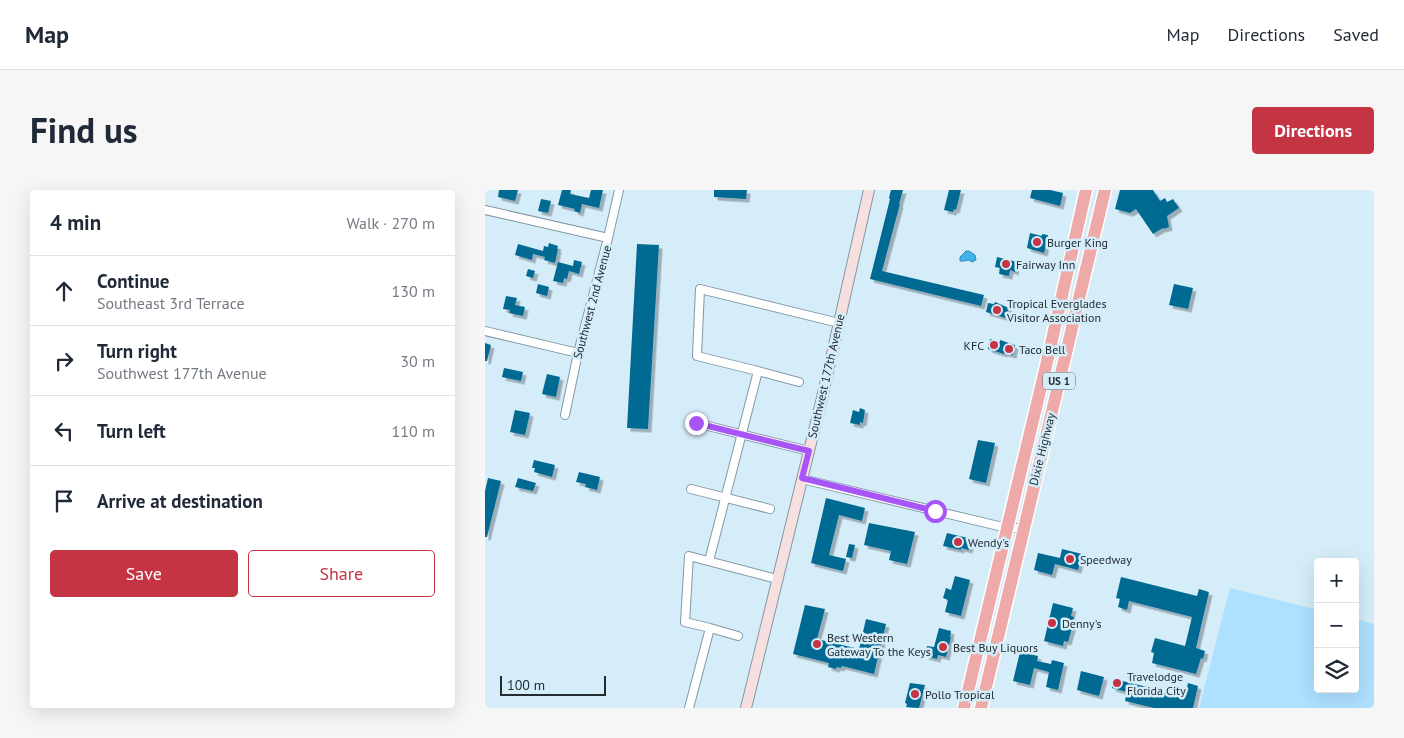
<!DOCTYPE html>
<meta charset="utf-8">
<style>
body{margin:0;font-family:"PT Sans",sans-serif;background:#f6f6f7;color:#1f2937}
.controls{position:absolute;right:15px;bottom:15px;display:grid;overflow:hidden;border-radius:5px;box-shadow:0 5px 20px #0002}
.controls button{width:45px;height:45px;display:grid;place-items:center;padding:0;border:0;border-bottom:1px solid #e0e1e3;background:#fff;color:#1f2937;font:25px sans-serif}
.scale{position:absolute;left:15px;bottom:12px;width:106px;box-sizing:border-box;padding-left:5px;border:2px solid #232c31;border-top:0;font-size:14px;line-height:18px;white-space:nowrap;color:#232c31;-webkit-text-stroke:4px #d5ecf9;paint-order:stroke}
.stop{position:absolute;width:15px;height:15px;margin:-11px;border:4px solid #a855f7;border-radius:50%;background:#fff}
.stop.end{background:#a855f7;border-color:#fff;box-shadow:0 1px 5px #0008}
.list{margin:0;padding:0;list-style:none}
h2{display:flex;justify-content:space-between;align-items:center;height:65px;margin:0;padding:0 20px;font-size:21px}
h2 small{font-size:16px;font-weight:400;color:#747a83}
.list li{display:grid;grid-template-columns:32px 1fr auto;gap:15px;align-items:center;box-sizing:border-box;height:70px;padding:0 20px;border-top:1px solid #e0e1e3}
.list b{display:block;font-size:19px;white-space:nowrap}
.list p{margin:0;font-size:16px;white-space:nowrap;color:#747a83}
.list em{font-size:16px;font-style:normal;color:#747a83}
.actions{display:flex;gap:10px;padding:15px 20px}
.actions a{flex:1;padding:11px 0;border:1px solid #c43443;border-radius:5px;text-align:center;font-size:18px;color:#c43443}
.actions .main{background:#c43443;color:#fff}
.icon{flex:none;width:28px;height:28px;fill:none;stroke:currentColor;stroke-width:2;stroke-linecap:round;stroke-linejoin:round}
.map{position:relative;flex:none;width:889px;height:518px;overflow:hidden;border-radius:5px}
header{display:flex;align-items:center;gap:30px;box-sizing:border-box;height:70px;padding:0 25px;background:#fff;border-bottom:1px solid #e0e1e3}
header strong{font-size:24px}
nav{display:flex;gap:28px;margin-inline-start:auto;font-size:18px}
.intro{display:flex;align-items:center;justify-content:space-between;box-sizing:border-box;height:120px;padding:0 30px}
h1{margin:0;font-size:35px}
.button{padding:12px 22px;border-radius:5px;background:#c43443;color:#fff;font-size:18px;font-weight:700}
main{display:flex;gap:30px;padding:0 30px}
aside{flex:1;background:#fff;border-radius:5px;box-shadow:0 5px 20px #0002}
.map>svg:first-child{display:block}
.green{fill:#ade1ff}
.water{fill:#3eb2ea;stroke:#368ab2}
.building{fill:#006a93;filter:url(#shadow)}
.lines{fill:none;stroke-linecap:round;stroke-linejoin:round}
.minor-casing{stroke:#8398a5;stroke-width:10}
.secondary-casing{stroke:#8398a5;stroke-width:12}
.trunk-casing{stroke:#fff;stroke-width:15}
.minor{stroke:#fff;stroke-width:8}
.secondary{stroke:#f8dfdf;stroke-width:10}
.trunk{stroke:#eeaaa8;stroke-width:12}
.route{stroke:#a855f7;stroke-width:6}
.poi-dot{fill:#c43443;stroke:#d5ecf9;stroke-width:2}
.labels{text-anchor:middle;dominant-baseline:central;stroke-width:5;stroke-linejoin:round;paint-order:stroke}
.shield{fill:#d5ecf9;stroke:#58666d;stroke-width:1}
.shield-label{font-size:11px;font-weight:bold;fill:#232c31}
.poi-label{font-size:12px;fill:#232c31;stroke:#d5ecf9;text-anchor:start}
.street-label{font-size:12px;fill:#232c31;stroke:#d5ecf9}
</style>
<header>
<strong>Map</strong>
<nav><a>Map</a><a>Directions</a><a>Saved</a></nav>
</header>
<div class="intro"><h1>Find us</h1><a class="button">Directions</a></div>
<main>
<aside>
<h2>4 min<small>Walk · 270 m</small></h2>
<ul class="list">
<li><svg class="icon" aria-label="ahead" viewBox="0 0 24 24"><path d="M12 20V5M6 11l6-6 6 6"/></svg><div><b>Continue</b><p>Southeast 3rd Terrace</p></div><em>130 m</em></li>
<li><svg class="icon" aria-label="right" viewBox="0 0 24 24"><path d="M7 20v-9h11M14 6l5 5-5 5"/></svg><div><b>Turn right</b><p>Southwest 177th Avenue</p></div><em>30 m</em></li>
<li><svg class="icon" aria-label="left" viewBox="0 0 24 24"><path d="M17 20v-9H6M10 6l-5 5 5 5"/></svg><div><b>Turn left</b></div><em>110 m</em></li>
<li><svg class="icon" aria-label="arrive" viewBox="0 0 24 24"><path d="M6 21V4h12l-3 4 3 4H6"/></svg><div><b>Arrive at destination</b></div></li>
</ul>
<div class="actions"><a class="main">Save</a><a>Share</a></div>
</aside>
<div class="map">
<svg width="889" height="518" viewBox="0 0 889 518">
<defs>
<filter id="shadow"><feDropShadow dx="3.5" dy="3.5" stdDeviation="0" flood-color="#0004"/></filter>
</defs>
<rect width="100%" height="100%" fill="#d5ecf9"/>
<path class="green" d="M 745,398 L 833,420 L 833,499 L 870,499 L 870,429 L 889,434 L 889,518 L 714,518 Z"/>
<path class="water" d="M 481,61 L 484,61 L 490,65 L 491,70 L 487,72 L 484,70 L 479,71 L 475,71 L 475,67 Z"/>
<path class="building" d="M 14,0 L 33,0 L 30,11 L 13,7 Z
M 77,0 L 85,0 L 86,1 L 85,4 L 104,8 L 106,0 L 118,0 L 114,18 L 97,14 L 95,23 L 89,21 L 90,19 L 73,15 Z
M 229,0 L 262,0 L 261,9 L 229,7 Z
M 406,0 L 418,0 L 414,14 L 415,14 L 397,81 L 499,105 L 496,116 L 385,89 L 405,9 L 404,8 Z
M 464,0 L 476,0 L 471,20 L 469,19 L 468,22 L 459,20 Z
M 547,0 L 565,0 L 578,3 L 575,16 L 545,8 Z
M 635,0 L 668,0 L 675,11 L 680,8 L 682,12 L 688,9 L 694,18 L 682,26 L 684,37 L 679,39 L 678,38 L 668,44 L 651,19 L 645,23 L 630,19 Z
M 56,9 L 66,11 L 63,23 L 53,21 Z
M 545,43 L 557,46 L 557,44 L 563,45 L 559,63 L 542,58 Z
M 64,53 L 73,56 L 72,59 L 73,59 L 70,73 L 59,70 L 60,67 L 48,64 L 47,70 L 30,65 L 33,54 L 58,61 L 59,56 L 63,57 Z
M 152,54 L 174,55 L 163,239 L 142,238 Z
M 512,67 L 532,72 L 530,82 L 525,80 L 524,86 L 514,84 L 515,78 L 510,77 Z
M 89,70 L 97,72 L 94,84 L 84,81 L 82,89 L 79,88 L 78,93 L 68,91 L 73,72 L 88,76 Z
M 43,79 L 50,81 L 48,88 L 41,86 Z
M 53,94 L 64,97 L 62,106 L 51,103 Z
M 689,94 L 708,98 L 703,119 L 684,115 Z
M 21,106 L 32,108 L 30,115 L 40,117 L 38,126 L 24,123 L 25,120 L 18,119 Z
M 510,112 L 524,118 L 521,128 L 501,122 L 503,113 L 509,114 Z
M 505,149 L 515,152 L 515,150 L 530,155 L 528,165 L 519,163 L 519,164 L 503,159 Z
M 0,153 L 6,155 L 2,171 L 0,171 Z
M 19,178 L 38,182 L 36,191 L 17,187 Z
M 62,184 L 75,187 L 71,207 L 57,204 Z
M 375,218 L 380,220 L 378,233 L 375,232 L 375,235 L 365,233 L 368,220 L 374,222 Z
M 30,220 L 45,223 L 40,245 L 25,242 Z
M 493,250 L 510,253 L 501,293 L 484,289 Z
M 49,270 L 70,275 L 67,287 L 49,282 L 50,278 L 47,278 Z
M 94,282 L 115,287 L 112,300 L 100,297 L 101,294 L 91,292 Z
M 3,288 L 16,291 L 2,347 L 0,347 L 0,301 Z
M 33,288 L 51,293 L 48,301 L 30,297 Z
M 341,308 L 380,318 L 377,331 L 354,325 L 344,365 L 361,369 L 358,381 L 326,373 Z
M 384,333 L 430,342 L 422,374 L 404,370 L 406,361 L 379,355 Z
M 462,343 L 487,349 L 484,360 L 476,358 L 476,360 L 458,356 Z
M 364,354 L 370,355 L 367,368 L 361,367 Z
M 577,359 L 597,364 L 593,380 L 570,374 L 567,385 L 549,380 L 553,363 L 575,368 Z
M 470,386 L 485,390 L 476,426 L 460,422 L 463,410 L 458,408 L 461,398 L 466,400 Z
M 636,387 L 712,406 L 714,399 L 724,402 L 711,458 L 720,461 L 718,469 L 716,468 L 711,484 L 667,473 L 669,463 L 666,462 L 670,448 L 700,456 L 707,427 L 644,411 L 642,420 L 633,417 L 635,409 L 631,408 Z
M 568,413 L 588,418 L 586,426 L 589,427 L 587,438 L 583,452 L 579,451 L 578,456 L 559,451 Z
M 320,415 L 340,419 L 332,449 L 374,459 L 381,429 L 401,434 L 389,484 L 357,476 L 356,478 L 352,477 L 351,479 L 343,477 L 344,473 L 308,464 Z
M 454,438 L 466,441 L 465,447 L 466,447 L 461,467 L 453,465 L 452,469 L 440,466 L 442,456 L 449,457 Z
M 535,462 L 553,466 L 552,471 L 566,474 L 567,470 L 579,473 L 573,500 L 561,497 L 564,482 L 549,478 L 545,495 L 528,491 Z
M 596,481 L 619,487 L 614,506 L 592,500 Z
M 629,489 L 700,506 L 703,493 L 713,496 L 708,518 L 669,518 L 640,511 L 642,502 L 627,498 Z
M 425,493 L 440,495 L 434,518 L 421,517 L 422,514 L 420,513 Z"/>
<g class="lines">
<defs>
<path id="minor" d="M 0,20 L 123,48
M 0,141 L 93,163
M 273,181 L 314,192
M 80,225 L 93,163 L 123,48 L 134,0
M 211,233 L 324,261
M 317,289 L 522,338 L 538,338
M 206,299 L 285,319
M 224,371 L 273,181 L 212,166 L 215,99 L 354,133
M 225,438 L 253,446
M 204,518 L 225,438 L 200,432 L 204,366 L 292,389"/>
<path id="secondary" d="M 261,518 L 337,208 L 384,0"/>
<path id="trunk" d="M 479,518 L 561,176 L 601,0
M 496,518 L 620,0"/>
</defs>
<use href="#minor" class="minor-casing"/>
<use href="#secondary" class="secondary-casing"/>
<use href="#trunk" class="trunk-casing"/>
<use href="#minor" class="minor"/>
<use href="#secondary" class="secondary"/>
<use href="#trunk" class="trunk"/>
</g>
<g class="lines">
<path class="route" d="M 211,233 L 324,261 L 317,288 L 450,321"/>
</g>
<g class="poi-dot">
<circle cx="552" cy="52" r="5"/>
<circle cx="521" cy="74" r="5"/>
<circle cx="512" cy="120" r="5"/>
<circle cx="509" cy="155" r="5"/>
<circle cx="524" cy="159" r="5"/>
<circle cx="473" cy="352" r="5"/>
<circle cx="585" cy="369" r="5"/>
<circle cx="567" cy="433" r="5"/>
<circle cx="332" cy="454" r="5"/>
<circle cx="458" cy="457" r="5"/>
<circle cx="632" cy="493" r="5"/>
<circle cx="430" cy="504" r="5"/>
</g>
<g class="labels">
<rect class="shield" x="558" y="182.5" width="32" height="17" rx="4"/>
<g class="shield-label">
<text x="574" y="191">US 1</text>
</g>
<g class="poi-label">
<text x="562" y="52">Burger King</text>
<text x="531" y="74">Fairway Inn</text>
<text x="522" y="113">Tropical Everglades<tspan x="522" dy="14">Visitor Association</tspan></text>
<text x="499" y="155" text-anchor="end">KFC</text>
<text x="534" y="159">Taco Bell</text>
<text x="483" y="352">Wendy's</text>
<text x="595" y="369">Speedway</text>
<text x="577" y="433">Denny's</text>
<text x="342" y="447">Best Western<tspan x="342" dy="14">Gateway To the Keys</tspan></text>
<text x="468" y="457">Best Buy Liquors</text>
<text x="642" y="486">Travelodge<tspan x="642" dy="14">Florida City</tspan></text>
<text x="440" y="504">Pollo Tropical</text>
</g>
<g class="street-label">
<text transform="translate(107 112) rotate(-75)">Southwest 2nd Avenue</text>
<text transform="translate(341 186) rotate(-77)">Southwest 177th Avenue</text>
<text transform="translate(557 259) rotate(-76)">Dixie Highway</text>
</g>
</g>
</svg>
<div class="controls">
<button>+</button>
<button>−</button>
<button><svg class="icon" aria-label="layers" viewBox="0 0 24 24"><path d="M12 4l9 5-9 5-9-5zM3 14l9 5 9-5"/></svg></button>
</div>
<div class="scale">100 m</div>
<div class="stop" style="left:450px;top:321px"></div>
<div class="stop end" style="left:211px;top:233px"></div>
</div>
</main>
